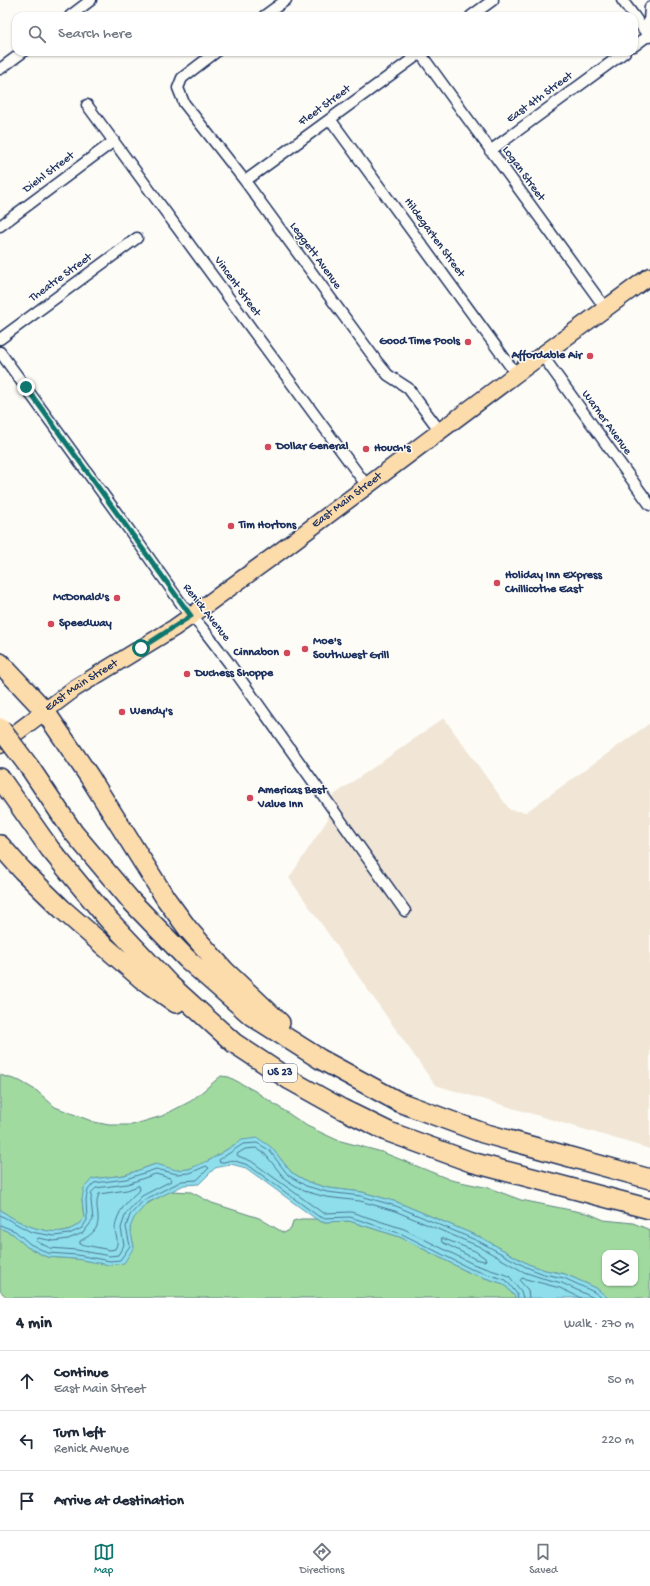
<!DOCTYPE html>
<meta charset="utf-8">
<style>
body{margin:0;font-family:"Gochi Hand",sans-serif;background:#f2f2f3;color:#1f2937}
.controls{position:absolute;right:12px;bottom:12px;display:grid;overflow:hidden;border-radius:8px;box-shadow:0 1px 3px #0004}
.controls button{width:36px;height:36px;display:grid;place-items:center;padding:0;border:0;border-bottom:1px solid #e0e1e3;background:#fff;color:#1f2937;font:20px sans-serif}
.stop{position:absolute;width:12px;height:12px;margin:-9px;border:3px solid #0f766e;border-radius:50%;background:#fff}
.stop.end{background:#0f766e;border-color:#fff;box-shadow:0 1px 4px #0008}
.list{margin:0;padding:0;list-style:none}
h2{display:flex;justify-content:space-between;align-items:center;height:52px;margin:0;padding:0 16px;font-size:17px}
h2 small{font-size:13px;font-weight:400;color:#747a83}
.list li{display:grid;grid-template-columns:26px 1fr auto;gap:12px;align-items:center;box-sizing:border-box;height:60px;padding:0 16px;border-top:1px solid #e0e1e3}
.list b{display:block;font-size:15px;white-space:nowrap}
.list p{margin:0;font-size:13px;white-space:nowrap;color:#747a83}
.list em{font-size:13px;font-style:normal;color:#747a83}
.icon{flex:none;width:22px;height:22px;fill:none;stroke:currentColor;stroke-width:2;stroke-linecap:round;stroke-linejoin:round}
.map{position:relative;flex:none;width:650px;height:1298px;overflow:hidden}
.search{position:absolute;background:#fff;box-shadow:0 1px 3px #0004;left:12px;right:12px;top:12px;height:44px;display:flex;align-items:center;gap:10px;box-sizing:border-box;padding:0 14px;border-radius:12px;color:#747a83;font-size:15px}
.sheet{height:232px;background:#fff}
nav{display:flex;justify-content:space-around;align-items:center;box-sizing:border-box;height:56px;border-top:1px solid #e0e1e3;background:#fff;font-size:11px;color:#747a83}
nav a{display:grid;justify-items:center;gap:2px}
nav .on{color:#0f766e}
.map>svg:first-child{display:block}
.built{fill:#f1e6d6}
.green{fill:#a1da9f;stroke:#5e847e;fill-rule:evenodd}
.water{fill:#8edeeb;stroke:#6098b3}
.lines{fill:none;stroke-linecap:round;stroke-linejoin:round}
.shore{stroke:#497596;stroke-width:1}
.street-casing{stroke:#1b2f5e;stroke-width:13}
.primary-casing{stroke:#1b2f5e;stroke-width:19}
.highway-casing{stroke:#1b2f5e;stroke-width:22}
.street{stroke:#fdfcf7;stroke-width:10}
.primary{stroke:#fddcac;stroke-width:16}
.highway{stroke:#fddcac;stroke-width:19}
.highway-bridge-casing{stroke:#1b2f5e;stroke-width:22;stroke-linecap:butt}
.highway-bridge{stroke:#fddcac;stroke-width:19}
.route{stroke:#0f766e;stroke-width:5}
.poi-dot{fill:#d1495b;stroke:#fdfcf7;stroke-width:1.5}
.labels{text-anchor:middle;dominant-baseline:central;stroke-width:3;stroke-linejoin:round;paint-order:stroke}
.shield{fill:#fdfcf7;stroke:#5f6c8c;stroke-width:1}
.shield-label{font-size:11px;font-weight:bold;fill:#1b2f5e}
.street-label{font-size:12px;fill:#1b2f5e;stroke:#fdfcf7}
.poi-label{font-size:12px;font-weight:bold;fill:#1b2f5e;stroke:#fdfcf7;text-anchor:start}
</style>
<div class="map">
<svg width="650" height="1298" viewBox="0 0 650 1298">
<rect width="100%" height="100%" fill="#fdfcf7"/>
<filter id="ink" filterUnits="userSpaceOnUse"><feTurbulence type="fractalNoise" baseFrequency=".025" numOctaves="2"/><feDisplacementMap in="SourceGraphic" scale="8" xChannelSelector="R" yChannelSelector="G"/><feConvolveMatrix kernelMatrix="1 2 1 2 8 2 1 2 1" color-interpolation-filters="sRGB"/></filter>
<g filter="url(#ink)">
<path class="built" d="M 444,718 L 510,810 L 526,812 L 650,723 L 650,1149 L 435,1085 L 289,878 L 328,819 L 331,797 Z"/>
<path class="green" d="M 0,1075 L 20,1081 L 37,1091 L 55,1107 L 94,1122 L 109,1125 L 132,1125 L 162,1116 L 191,1101 L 221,1076 L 229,1077 L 255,1091 L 307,1126 L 337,1140 L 382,1152 L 451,1180 L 489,1188 L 521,1200 L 590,1214 L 604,1220 L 633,1223 L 650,1230 L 650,1298 L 608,1298 L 596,1288 L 565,1274 L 545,1270 L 528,1264 L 482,1238 L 397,1202 L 362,1192 L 328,1188 L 308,1182 L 291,1172 L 271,1147 L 242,1140 L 210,1160 L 189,1169 L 176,1171 L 156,1164 L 125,1175 L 92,1179 L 82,1199 L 84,1218 C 69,1240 38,1231 18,1221 C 11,1217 5,1214 0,1209 ZM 605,1253 L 635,1253 L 635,1283 L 605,1283 Z
M 171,1191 L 191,1192 L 212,1203 L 259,1218 L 284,1233 L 291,1229 L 293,1221 L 301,1219 L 316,1219 L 322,1222 L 349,1221 L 400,1237 L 470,1273 L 504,1284 L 516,1298 L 8,1298 L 0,1291 L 0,1228 L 13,1234 L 27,1247 L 47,1257 L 76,1259 L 134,1247 C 133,1241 130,1234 130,1228 C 132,1208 156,1199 171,1191 Z"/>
<path class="water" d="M 258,1138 L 271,1147 L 291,1172 L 308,1182 L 328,1188 L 362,1192 L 397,1202 L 482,1238 L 528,1264 L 545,1270 L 565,1274 L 596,1288 L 608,1298 L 516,1298 L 504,1284 L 470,1273 L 400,1237 L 349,1221 L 322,1222 L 316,1219 L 246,1168 L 231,1164 L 215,1168 L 199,1184 L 184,1185 L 147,1203 L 134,1218 L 130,1228 L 134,1247 L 124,1263 L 110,1265 L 76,1259 L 47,1257 L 27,1247 L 13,1234 L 0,1228 L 0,1209 C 5,1214 11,1217 18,1221 C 38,1231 69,1240 84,1218 L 82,1199 L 84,1188 L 92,1179 L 125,1175 L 156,1164 L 176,1170 L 189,1169 L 210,1160 L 242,1140 Z"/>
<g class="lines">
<path class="shore" d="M 156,1174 L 170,1178 L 171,1181 L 142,1196 L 126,1213 L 121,1228 L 124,1245 L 118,1255 L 110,1256 L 77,1250 L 50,1248 L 36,1241 L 38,1238 L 54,1241 L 68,1239 L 83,1233 L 93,1220 L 91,1200 L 92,1192 L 96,1188 L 127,1184 Z
M 139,1186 L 140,1190 C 129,1198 116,1213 115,1228 C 115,1236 120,1241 115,1249 L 110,1250 L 80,1244 L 80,1241 C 111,1226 91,1212 99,1194 L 127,1190 Z
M 0,1215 L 31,1232 L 54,1236 L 69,1234 L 82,1228 L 87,1220 L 86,1199 L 88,1190 L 94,1183 L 126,1179 L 156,1169 L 177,1174 L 190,1173 L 206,1166 L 209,1168 L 197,1180 L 182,1181 L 144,1200 L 130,1215 L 126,1227 L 130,1246 L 120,1260 L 110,1261 L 77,1255 L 48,1253 L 30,1244 L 15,1231 L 0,1225
M 442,1238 L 475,1251 L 485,1258 L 486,1260 L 484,1261 L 475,1259 L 442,1242 Z
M 518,1298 L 517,1294 L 506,1280 L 471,1269 L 402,1234 L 350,1217 L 323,1218 L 318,1216 L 248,1165 L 232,1160 L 220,1163 L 219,1160 L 243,1144 L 257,1143 L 269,1150 L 288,1175 L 306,1186 L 327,1192 L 361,1196 L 396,1206 L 480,1242 L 526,1267 L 544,1274 L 564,1278 L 594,1292 L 602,1298
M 523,1298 L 521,1291 L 509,1276 L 473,1264 L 404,1229 L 351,1212 L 324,1213 L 320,1211 L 251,1161 L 238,1156 L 237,1154 L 245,1149 L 256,1148 L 265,1154 L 285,1179 L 304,1191 L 326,1197 L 360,1201 L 395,1211 L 478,1246 L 524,1272 L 542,1278 L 562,1283 L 594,1298
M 529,1298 L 528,1290 L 520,1281 L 522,1278 L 560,1288 L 581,1298"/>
<defs>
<path id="street" d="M 622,0 L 634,16
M 70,16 L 91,0
M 264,16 L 286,0
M 471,16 L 493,0
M 634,16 L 649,37
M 648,36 L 650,7
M 634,46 L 650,34
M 216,52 L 182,78 L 178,88 L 184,103 L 245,181 L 378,363 L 388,375 L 408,388 L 440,431
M 420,53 L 606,309
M 0,69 L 23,52
M 87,105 L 367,486
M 330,119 L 516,374
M 490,151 L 625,52
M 245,181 L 422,52
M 0,226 L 114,141
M 0,339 L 137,238
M 0,352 L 140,545 L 183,606 L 203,629 L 229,663 L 405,911
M 542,355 L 650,505"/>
<g id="primary">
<path id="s1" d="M 0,745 L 74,689 L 174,628 L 191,616 L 279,552 L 516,374 L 650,276"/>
</g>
<path id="highway" d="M 0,663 L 44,710 L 89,776 L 166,899 L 188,929 L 225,971 L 280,1023
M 30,768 L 73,832 L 132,902 L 187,959 L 252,1016 L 320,1059 L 399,1102 L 483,1133 L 650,1179
M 0,778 L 50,849 L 107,918 L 170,985 L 234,1043 L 290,1080 L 342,1109 L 389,1132 L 471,1162 L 650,1209
M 0,845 L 22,870 L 62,909 L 142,979 L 176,1003"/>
</defs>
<use href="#street" class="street-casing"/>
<use href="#primary" class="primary-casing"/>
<use href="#highway" class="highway-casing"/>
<use href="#street" class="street"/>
<use href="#primary" class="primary"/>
<use href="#highway" class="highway"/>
<defs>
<path id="highway-bridge" d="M 0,728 L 30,768"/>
</defs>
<use href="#highway-bridge" class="highway-bridge-casing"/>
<use href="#highway-bridge" class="highway-bridge"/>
</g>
</g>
<g class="lines" filter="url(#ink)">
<path class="route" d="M 26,387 L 191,616 L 141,648"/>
</g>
<g class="poi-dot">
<circle cx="468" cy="342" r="4"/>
<circle cx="590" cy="356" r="4"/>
<circle cx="268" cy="447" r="4"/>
<circle cx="366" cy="449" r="4"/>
<circle cx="231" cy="526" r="4"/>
<circle cx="497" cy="583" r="4"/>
<circle cx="117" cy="598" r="4"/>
<circle cx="51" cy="624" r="4"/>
<circle cx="305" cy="649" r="4"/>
<circle cx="287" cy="653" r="4"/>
<circle cx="187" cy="674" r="4"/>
<circle cx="122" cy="712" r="4"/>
<circle cx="250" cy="798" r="4"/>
</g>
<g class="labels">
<rect class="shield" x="263" y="1064" width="34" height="18" rx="3"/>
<g class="shield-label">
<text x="280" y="1073">US 23</text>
</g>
<g class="street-label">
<text transform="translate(540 98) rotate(-36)">East 4th Street</text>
<text transform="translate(325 106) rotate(-36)">Fleet Street</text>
<text transform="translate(49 173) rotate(-37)">Diehl Street</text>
<text transform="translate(523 174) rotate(54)">Logan Street</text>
<text transform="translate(434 238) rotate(54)">Hildegarten Street</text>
<text transform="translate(315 256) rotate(54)">Leggett Avenue</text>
<text transform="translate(61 278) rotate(-36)">Theatre Street</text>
<text transform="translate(237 287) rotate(54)">Vincent Street</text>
<text transform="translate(606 423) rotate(54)">Warner Avenue</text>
<text stroke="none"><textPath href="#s1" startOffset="425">East Main Street</textPath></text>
<text transform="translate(206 613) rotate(52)">Renick Avenue</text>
<text stroke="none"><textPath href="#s1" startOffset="101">East Main Street</textPath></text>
</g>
<g class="poi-label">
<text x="460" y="342" text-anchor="end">Good Time Pools</text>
<text x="582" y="356" text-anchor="end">Affordable Air</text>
<text x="276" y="447">Dollar General</text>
<text x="374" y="449">Houch's</text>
<text x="239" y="526">Tim Hortons</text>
<text x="505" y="576">Holiday Inn Express<tspan x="505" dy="14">Chillicothe East</tspan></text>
<text x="109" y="598" text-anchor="end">McDonald's</text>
<text x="59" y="624">Speedway</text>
<text x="313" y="642">Moe's<tspan x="313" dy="14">Southwest Grill</tspan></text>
<text x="279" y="653" text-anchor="end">Cinnabon</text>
<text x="195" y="674">Duchess Shoppe</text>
<text x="130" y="712">Wendy's</text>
<text x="258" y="791">Americas Best<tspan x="258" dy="14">Value Inn</tspan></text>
</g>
</g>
</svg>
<div class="controls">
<button><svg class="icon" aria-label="layers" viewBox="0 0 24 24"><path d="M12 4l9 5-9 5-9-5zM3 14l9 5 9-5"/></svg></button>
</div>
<div class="stop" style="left:141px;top:648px"></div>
<div class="stop end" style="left:26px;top:387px"></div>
<div class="search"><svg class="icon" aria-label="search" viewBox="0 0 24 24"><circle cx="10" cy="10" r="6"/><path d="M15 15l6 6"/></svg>Search here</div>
</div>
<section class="sheet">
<h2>4 min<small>Walk · 270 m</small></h2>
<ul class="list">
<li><svg class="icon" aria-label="ahead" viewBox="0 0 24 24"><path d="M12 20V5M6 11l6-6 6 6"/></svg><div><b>Continue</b><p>East Main Street</p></div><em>50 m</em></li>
<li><svg class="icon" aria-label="left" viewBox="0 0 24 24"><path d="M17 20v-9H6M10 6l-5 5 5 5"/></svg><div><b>Turn left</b><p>Renick Avenue</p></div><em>220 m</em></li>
<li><svg class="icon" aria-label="arrive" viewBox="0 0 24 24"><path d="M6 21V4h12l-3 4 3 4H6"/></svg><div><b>Arrive at destination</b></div></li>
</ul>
</section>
<nav>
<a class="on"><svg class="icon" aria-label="map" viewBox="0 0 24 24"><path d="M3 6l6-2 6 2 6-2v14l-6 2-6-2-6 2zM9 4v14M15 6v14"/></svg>Map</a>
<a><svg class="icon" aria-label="directions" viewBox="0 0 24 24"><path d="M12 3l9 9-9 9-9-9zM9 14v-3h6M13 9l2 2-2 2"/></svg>Directions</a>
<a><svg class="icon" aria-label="saved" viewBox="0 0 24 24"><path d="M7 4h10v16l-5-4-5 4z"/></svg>Saved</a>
</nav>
